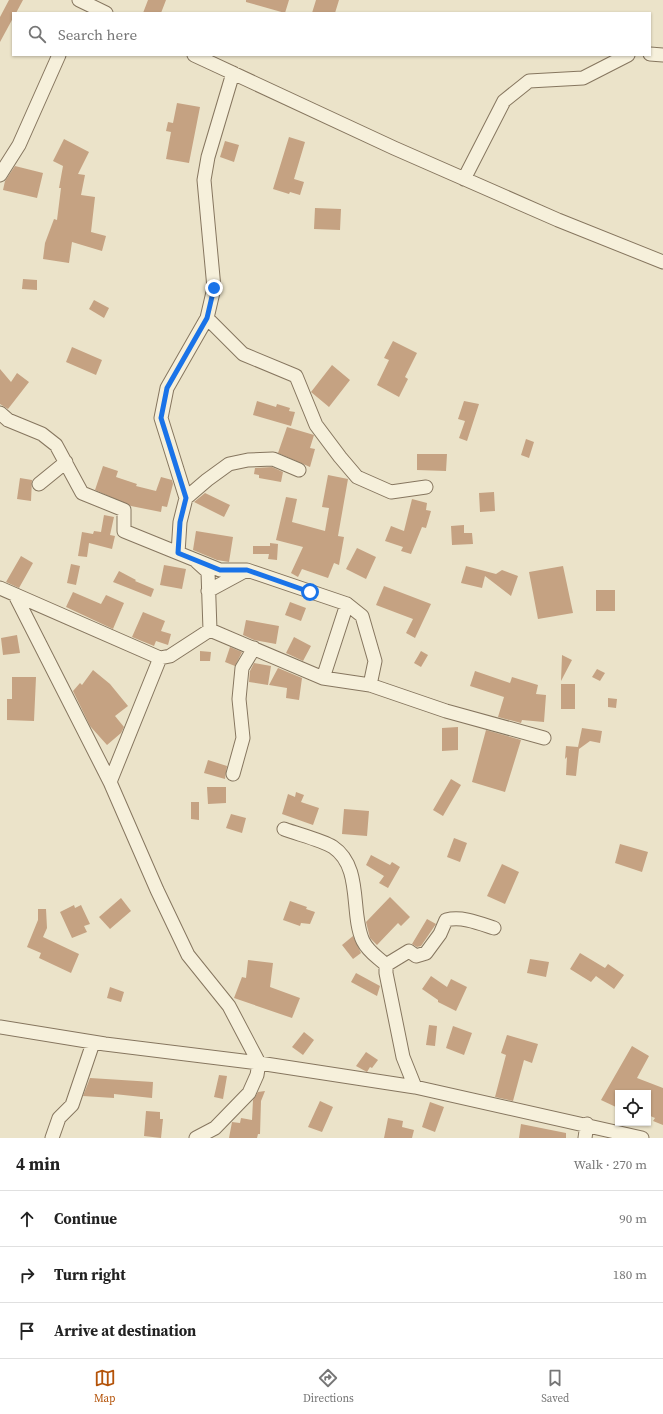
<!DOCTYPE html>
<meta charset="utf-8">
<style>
body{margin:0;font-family:"Source Serif 4",serif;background:#f6f6f6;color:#222}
.controls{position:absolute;right:12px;bottom:12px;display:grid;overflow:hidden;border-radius:0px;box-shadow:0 1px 3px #0004}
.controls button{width:36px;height:36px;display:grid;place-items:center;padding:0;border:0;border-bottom:1px solid #e0e0e0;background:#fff;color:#222;font:20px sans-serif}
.stop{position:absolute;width:12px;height:12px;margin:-9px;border:3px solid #1a73e8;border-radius:50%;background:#fff}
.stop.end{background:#1a73e8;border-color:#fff;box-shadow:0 1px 4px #0008}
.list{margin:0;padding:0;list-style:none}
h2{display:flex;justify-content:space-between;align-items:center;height:52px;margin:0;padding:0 16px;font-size:17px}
h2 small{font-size:13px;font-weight:400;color:#767676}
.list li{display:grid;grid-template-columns:26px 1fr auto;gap:12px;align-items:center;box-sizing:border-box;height:56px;padding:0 16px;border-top:1px solid #e0e0e0}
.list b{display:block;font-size:15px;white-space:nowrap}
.list em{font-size:13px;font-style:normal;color:#767676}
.icon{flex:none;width:22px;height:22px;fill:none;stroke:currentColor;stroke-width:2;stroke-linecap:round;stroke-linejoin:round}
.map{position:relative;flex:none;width:663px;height:1138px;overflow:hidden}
.search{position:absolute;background:#fff;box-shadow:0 1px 3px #0004;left:12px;right:12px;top:12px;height:44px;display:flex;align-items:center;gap:10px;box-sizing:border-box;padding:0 14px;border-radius:0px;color:#767676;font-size:15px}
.sheet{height:220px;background:#fff}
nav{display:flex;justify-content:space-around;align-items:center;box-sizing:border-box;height:56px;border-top:1px solid #e0e0e0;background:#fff;font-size:11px;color:#767676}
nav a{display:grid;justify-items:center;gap:2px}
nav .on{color:#b45309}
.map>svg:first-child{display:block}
.building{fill:#c5a282}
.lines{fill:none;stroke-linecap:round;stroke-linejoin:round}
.minor-casing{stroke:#86765f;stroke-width:15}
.minor{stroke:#f6f0db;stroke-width:13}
.route{stroke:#1a73e8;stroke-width:5}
</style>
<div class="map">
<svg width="663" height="1138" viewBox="0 0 663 1138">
<rect width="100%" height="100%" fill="#ebe3c9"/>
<path class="building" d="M 9,0 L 23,0 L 16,13 L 13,13 L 13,18 L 0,42 L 0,17 Z
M 148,0 L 166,0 L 161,13 L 143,13 Z
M 246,0 L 289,0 L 285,13 L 246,2 Z
M 316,0 L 339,0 L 335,13 L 312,13 Z
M 177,103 L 200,107 L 189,163 L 166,159 L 171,132 L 166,131 L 168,122 L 173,123 Z
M 289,137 L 305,142 L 294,179 L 304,182 L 300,195 L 290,192 L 289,194 L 273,189 Z
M 64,139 L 89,152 L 78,174 L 85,175 L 81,195 L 95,197 L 91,232 L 106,236 L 102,251 L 72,242 L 69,263 L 43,259 L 45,243 L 54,219 L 57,220 L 61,188 L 59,188 L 63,166 L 53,161 Z
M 225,141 L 239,145 L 234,162 L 220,157 Z
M 15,166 L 43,173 L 37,198 L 3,190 L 5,181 Z
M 315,208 L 341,209 L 340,230 L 314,229 Z
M 23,279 L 37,280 L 37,290 L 22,289 Z
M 94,300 L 109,308 L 104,318 L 89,309 Z
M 393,341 L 417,353 L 405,377 L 408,379 L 399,397 L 377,385 L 389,360 L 384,358 Z
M 72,347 L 102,360 L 96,375 L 66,362 Z
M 332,365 L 350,380 L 329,407 L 311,392 Z
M 0,369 L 11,382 L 17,373 L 29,382 L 8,409 L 0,404 Z
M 257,401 L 276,407 L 277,404 L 290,408 L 289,411 L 295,412 L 291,426 L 253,415 Z
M 464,401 L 479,404 L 467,441 L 459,438 L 465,421 L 458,419 Z
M 287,427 L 314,435 L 310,448 L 315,449 L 310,467 L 278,453 Z
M 526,439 L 534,442 L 529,458 L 521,455 Z
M 417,454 L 447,454 L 446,471 L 417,470 Z
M 103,466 L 118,471 L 116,477 L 137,484 L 136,486 L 156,491 L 161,477 L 172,480 L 173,484 L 167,507 L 162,506 L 161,512 L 131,506 L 95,490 Z
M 272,467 L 283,472 L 281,482 L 259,478 L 259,475 L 254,474 L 255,468 Z
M 328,475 L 348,479 L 338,536 L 344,537 L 339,565 L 334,563 L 328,578 L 302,569 L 298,577 L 291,573 L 303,547 L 276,540 L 286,497 L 297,499 L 292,522 L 325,531 L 329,508 L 322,507 Z
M 20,478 L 32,480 L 31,501 L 17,499 Z
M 494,492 L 495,511 L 480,512 L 479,493 Z
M 205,493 L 230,505 L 224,517 L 194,502 Z
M 412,499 L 427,503 L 426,510 L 431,511 L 426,528 L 422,527 L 411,554 L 401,551 L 403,547 L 385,541 L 391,526 L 404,531 Z
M 104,515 L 114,517 L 110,535 L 115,536 L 112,549 L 89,543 L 87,557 L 78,556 L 82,532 L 93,534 L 94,531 L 101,532 Z
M 464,525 L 464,533 L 472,533 L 473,544 L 452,545 L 451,526 Z
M 196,531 L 233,537 L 229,562 L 217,560 L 193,550 Z
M 270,543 L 278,544 L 277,560 L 268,559 L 269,554 L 253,554 L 253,546 L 270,546 Z
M 357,548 L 376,557 L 366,579 L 346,569 Z
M 21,556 L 33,563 L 19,588 L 6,582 Z
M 71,564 L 80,566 L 76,585 L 67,583 Z
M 164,565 L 186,569 L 182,589 L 160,585 Z
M 466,566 L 496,574 L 502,570 L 518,576 L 511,596 L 485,576 L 482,588 L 461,583 Z
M 563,566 L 573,613 L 538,619 L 529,572 Z
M 119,571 L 136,580 L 135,581 L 154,589 L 151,597 L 113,582 Z
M 384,586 L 431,604 L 415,638 L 406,633 L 413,619 L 376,605 Z
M 596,590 L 615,590 L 615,611 L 596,611 Z
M 73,592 L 101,604 L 106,595 L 124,603 L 113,629 L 66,607 Z
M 290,602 L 306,608 L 301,621 L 285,615 Z
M 143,612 L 165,621 L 161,631 L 171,634 L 168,645 L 156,641 L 154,646 L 132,637 Z
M 246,620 L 279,626 L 276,644 L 254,640 L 243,635 Z
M 17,635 L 20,653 L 3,655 L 1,638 Z
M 294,637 L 311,646 L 303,661 L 286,653 Z
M 230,647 L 242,652 L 235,666 L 225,662 Z
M 200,651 L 211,652 L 210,661 L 200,661 Z
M 421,651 L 428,655 L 421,667 L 414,663 Z
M 562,655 L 572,660 L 561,681 Z
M 254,663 L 271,666 L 268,685 L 249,682 L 250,671 Z
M 278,668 L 302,678 L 299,700 L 286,698 L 287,688 L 269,685 Z
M 597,669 L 605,673 L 600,681 L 592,677 Z
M 93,670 L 110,684 L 128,706 L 115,716 L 124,727 L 121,733 L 107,745 L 90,726 L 73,691 L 80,683 L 82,685 Z
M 475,671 L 510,683 L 512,677 L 538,685 L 536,694 L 546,695 L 544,722 L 522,720 L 521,723 L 498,717 L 504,697 L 470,686 Z
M 12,677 L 36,677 L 34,721 L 7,720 L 7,699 L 12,699 Z
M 561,684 L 575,684 L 575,709 L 561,709 Z
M 608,698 L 617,699 L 616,708 L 608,707 Z
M 458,727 L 458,750 L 442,751 L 442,728 Z
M 582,728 L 602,731 L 600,743 L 590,741 L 579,749 L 576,776 L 566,775 L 567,757 L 565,759 L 566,746 L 578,747 Z
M 486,730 L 521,740 L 505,792 L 472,782 Z
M 208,760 L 227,766 L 225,779 L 204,773 Z
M 451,779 L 461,785 L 443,816 L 433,810 Z
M 207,787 L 226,787 L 226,803 L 208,804 Z
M 296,792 L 304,795 L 301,802 L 319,808 L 313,825 L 282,814 L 288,794 L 295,797 Z
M 191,802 L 199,802 L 199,820 L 191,819 Z
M 344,809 L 369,811 L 367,836 L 342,834 Z
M 231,814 L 246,818 L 242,833 L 226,828 Z
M 454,838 L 467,843 L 460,862 L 447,857 Z
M 620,844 L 648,852 L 642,872 L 615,863 Z
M 371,855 L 390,865 L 392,862 L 400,867 L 388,888 L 379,883 L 384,876 L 366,865 Z
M 502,864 L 519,872 L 505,904 L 487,896 Z
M 390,897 L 410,917 L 401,926 L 398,923 L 377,945 L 370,938 L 366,922 Z
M 121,898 L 131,911 L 110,929 L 99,917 Z
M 290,901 L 307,907 L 306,909 L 315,912 L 310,924 L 301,923 L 300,926 L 283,920 Z
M 74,905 L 75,908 L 81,905 L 90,924 L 84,926 L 87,932 L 72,938 L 60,912 Z
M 38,909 L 46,909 L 47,928 L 43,937 L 79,954 L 71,973 L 39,958 L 41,953 L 27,947 L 38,920 Z
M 427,919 L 436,924 L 421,946 L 417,947 L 412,944 Z
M 353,936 L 361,953 L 353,959 L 342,945 Z
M 580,953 L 605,968 L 608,964 L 624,975 L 614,989 L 596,976 L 591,982 L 570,969 Z
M 530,959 L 549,962 L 546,977 L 527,973 Z
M 248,960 L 273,963 L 270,987 L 300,998 L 292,1018 L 234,998 L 242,977 L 246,978 Z
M 356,973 L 380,986 L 377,996 L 351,982 Z
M 431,976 L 447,987 L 451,979 L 467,987 L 456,1011 L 438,1002 L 438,1000 L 422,989 Z
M 110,987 L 124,992 L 121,1002 L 107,998 Z
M 429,1025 L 437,1026 L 435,1046 L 426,1045 Z
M 453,1026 L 472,1033 L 464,1055 L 446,1048 Z
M 304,1032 L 314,1040 L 303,1055 L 292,1047 Z
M 507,1035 L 538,1044 L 532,1063 L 524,1060 L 513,1101 L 495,1097 L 506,1055 L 501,1053 Z
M 632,1046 L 649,1056 L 637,1078 L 663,1088 L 663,1125 L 653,1121 L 655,1118 L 648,1115 L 648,1093 L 618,1093 L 618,1108 L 601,1100 Z
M 366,1052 L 378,1060 L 372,1068 L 370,1067 L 367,1072 L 356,1066 Z
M 219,1075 L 227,1076 L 223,1099 L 214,1097 Z
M 90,1078 L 153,1082 L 152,1098 L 114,1094 L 114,1098 L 83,1096 Z
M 265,1091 L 261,1101 L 260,1134 L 258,1134 L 257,1138 L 229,1138 L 232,1122 L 240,1123 L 241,1118 L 252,1120 L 253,1100 L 258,1092 Z
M 320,1101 L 333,1107 L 322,1132 L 308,1127 Z
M 430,1102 L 444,1107 L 435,1132 L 422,1127 Z
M 146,1111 L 160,1112 L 160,1119 L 163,1119 L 161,1138 L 144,1136 Z
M 388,1118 L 403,1121 L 402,1127 L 414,1130 L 412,1138 L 384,1138 Z
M 521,1124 L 566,1133 L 566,1138 L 519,1138 Z"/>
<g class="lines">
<defs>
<path id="minor" d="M 79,0 L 106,13
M 650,54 L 663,55
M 194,55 L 394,148 L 558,220 L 663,262
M 0,175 L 19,145 L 59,55
M 464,179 L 504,101 L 529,81 L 583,78 L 628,55
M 207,318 L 243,354 L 296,376 L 316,425 L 340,457 L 357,477 L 391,492 L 426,487
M 0,413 L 8,420 L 42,434 L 56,445 L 82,493 L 124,510 L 124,531 L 220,570 L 247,570 L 347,604 L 362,616 L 375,661 L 370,685
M 39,484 L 66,462
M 186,498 L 161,418 L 167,388 L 207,318 L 214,288 L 204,180 L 208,157 L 233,73
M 178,553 L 180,522 L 186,498 L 207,480 L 229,464 L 248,460 L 273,459 L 299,470
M 197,562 L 208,572 L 210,630
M 0,588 L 160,658 L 170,656 L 210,630
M 208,591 L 245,571
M 15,595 L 110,782 L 157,890 L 188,955 L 229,1006 L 259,1063 L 257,1075 L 249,1093 L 215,1128 L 196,1138
M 210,630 L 323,678 L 370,685 L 446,711 L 544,738
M 323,678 L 347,604
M 233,774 L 243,738 L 239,699 L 242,668 L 254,648
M 110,782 L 160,658
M 284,829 C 297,834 322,840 333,847 C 363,867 350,914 363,941 C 369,953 378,957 386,965 L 386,973 L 403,1057 L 415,1087
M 386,965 L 409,951 L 416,956 L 426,953 L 440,934 L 446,920 C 462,916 479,923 494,928
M 0,1027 L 105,1044 L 259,1063 L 415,1087 L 642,1138
M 52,1138 L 59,1118 L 72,1105 L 93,1043
M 585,1138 L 587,1124"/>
</defs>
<use href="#minor" class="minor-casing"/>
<use href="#minor" class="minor"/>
</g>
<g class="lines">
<path class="route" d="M 214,288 L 207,318 L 167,388 L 161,418 L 186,498 L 180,522 L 178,553 L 220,570 L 247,570 L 310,592"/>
</g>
</svg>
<div class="controls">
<button><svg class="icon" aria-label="locate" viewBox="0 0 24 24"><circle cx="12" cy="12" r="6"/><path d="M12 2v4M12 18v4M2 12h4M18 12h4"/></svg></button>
</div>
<div class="stop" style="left:310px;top:592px"></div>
<div class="stop end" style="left:214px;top:288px"></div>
<div class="search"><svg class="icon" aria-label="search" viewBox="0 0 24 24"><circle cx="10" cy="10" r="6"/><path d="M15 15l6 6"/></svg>Search here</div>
</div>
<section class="sheet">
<h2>4 min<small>Walk · 270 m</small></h2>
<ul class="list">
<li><svg class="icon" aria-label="ahead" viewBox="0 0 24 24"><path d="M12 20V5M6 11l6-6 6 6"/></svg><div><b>Continue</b></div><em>90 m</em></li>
<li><svg class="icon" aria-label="right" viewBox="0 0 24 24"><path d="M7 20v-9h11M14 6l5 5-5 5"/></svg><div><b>Turn right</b></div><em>180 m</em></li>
<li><svg class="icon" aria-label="arrive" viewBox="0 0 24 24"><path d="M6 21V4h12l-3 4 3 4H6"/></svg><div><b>Arrive at destination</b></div></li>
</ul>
</section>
<nav>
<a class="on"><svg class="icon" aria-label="map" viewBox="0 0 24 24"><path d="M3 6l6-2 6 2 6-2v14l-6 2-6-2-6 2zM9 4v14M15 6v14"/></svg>Map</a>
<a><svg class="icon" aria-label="directions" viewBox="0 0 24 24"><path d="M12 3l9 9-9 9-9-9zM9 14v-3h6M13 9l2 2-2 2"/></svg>Directions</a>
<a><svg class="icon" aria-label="saved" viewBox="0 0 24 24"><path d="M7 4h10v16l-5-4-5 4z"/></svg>Saved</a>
</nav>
